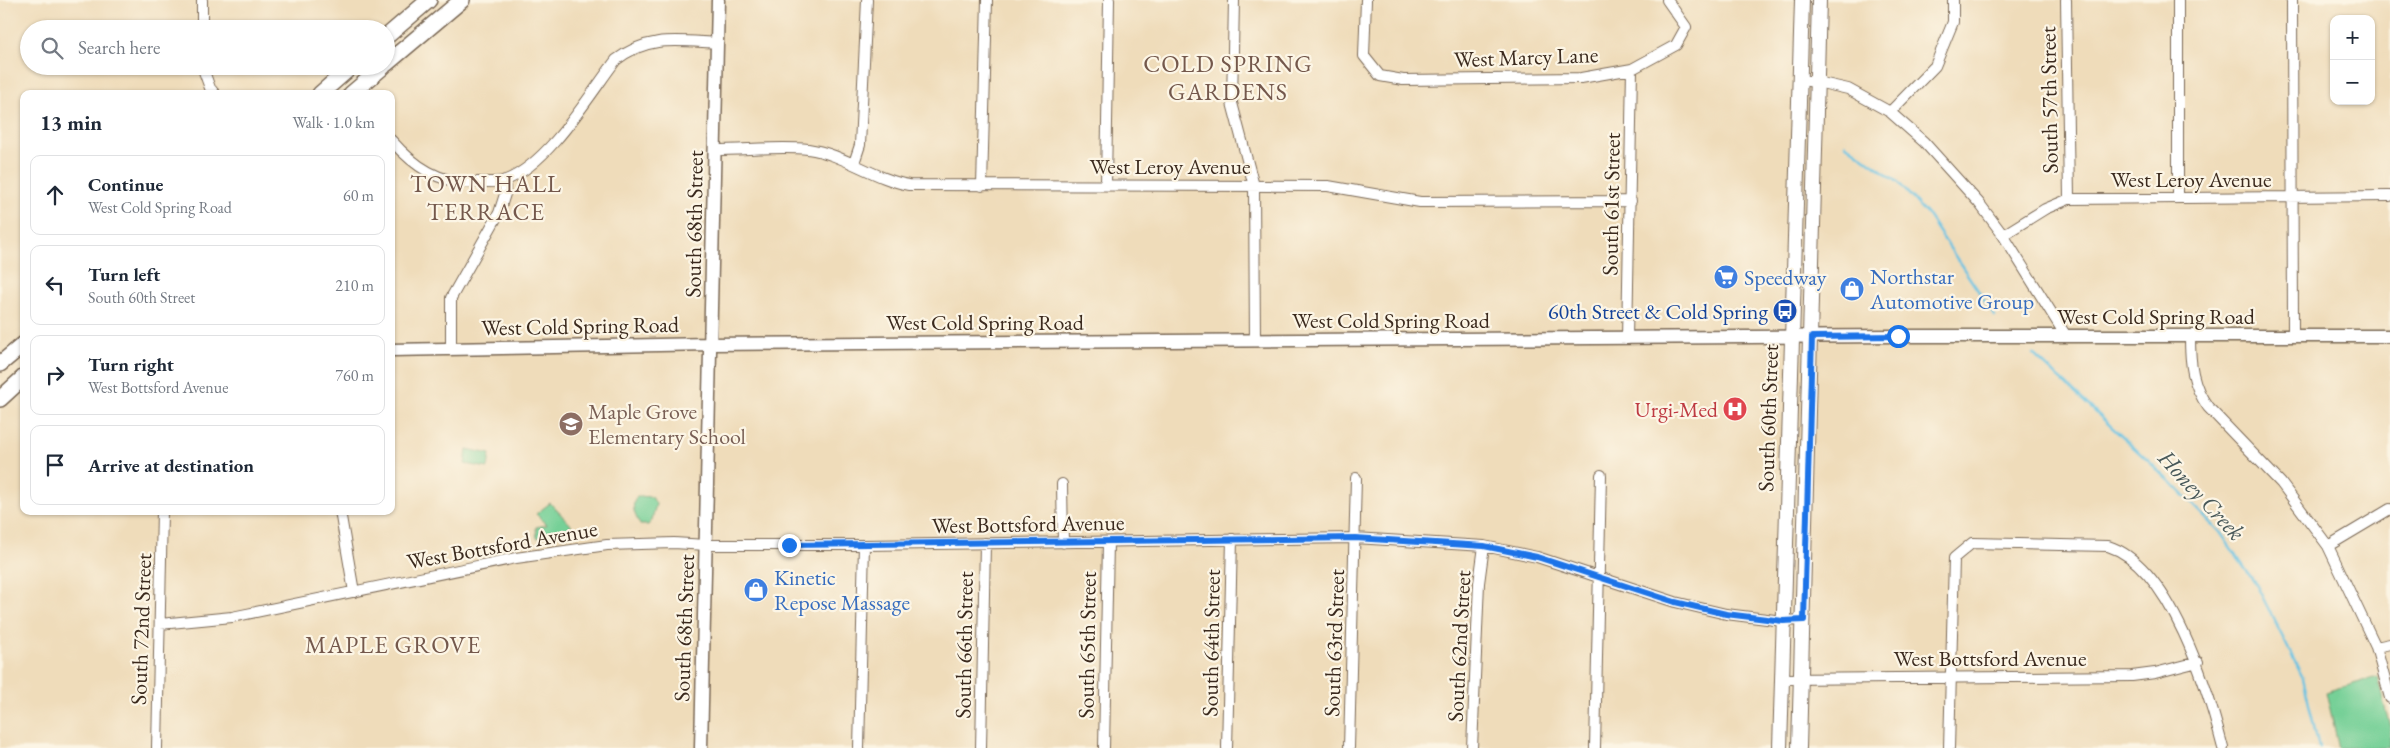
<!DOCTYPE html>
<meta charset="utf-8">
<style>
body{margin:0;font-family:"EB Garamond",serif;background:#f6f6f7;color:#1f2937}
.controls{position:absolute;right:15px;top:15px;display:grid;overflow:hidden;border-radius:10px;box-shadow:0 1px 4px #0004}
.controls button{width:45px;height:45px;display:grid;place-items:center;padding:0;border:0;border-bottom:1px solid #e0e1e3;background:#fff;color:#1f2937;font:25px sans-serif}
.stop{position:absolute;width:15px;height:15px;margin:-11px;border:4px solid #1a73e8;border-radius:50%;background:#fff}
.stop.end{background:#1a73e8;border-color:#fff;box-shadow:0 1px 5px #0008}
.list{margin:0;padding:0;list-style:none}
h2{display:flex;justify-content:space-between;align-items:center;height:65px;margin:0;padding:0 20px;font-size:21px}
h2 small{font-size:16px;font-weight:400;color:#747a83}
.list li{display:grid;grid-template-columns:32px 1fr auto;gap:15px;align-items:center;box-sizing:border-box;height:80px;margin:0 10px 10px;padding:0 10px;border:1px solid #e0e1e3;border-radius:10px}
.list b{display:block;font-size:19px;white-space:nowrap}
.list p{margin:0;font-size:16px;white-space:nowrap;color:#747a83}
.list em{font-size:16px;font-style:normal;color:#747a83}
.icon{flex:none;width:28px;height:28px;fill:none;stroke:currentColor;stroke-width:2;stroke-linecap:round;stroke-linejoin:round}
.map{position:relative;flex:none;width:2390px;height:748px;overflow:hidden}
.search{position:absolute;background:#fff;box-shadow:0 1px 4px #0004;left:20px;top:20px;width:375px;height:55px;display:flex;align-items:center;gap:12px;box-sizing:border-box;padding:0 18px;border-radius:28px;color:#747a83;font-size:19px}
.panel{position:absolute;background:#fff;box-shadow:0 1px 4px #0004;left:20px;top:90px;width:375px;height:425px;border-radius:10px}
.map>svg:first-child{display:block}
.green{fill:#76d097;stroke:#587d5a}
.lines{fill:none;stroke-linecap:round;stroke-linejoin:round}
.stream{stroke:#65c2e3;stroke-width:2.5}
.minor-casing{stroke:#7a6855;stroke-width:12}
.tertiary-casing{stroke:#7a6855;stroke-width:15}
.secondary-casing{stroke:#7a6855;stroke-width:16}
.primary-casing{stroke:#7a6855;stroke-width:18}
.minor{stroke:#fff;stroke-width:10}
.tertiary{stroke:#fff;stroke-width:12}
.secondary{stroke:#fff;stroke-width:14}
.primary{stroke:#fff;stroke-width:15}
.route{stroke:#1a73e8;stroke-width:6}
.labels{text-anchor:middle;dominant-baseline:central;stroke-width:4.5;stroke-linejoin:round;paint-order:stroke}
.street-label{font-size:22px;fill:#3b2a1e;stroke:#fcf5e5}
.shop-label{font-size:22px;fill:#366cbe;stroke:#fcf5e5;text-anchor:start}
.transit-label{font-size:22px;fill:#164399;stroke:#fcf5e5;text-anchor:end}
.health-label{font-size:22px;fill:#be3a42;stroke:#fcf5e5;text-anchor:end}
.education-label{font-size:22px;fill:#785e54;stroke:#fcf5e5;text-anchor:start}
.neighbourhood-label{font-size:24px;letter-spacing:1px;fill:#74584c;stroke:#fcf5e5}
.water-label{font-size:24px;font-style:italic;fill:#485859;stroke:#fcf5e5}
</style>
<div class="map">
<svg width="2390" height="748" viewBox="0 0 2390 748">
<rect width="100%" height="100%" fill="#fcf5e5"/>
<filter id="ink" filterUnits="userSpaceOnUse"><feTurbulence type="fractalNoise" baseFrequency=".02" numOctaves="2"/><feDisplacementMap in="SourceGraphic" scale="10" xChannelSelector="R" yChannelSelector="G"/><feConvolveMatrix kernelMatrix="1 2 1 2 8 2 1 2 1" color-interpolation-filters="sRGB"/></filter>
<filter id="wash" filterUnits="userSpaceOnUse"><feTurbulence type="fractalNoise" baseFrequency=".0096" numOctaves="4" result="noise"/><feDisplacementMap in="SourceGraphic" scale="20" xChannelSelector="R" yChannelSelector="G"/><feGaussianBlur stdDeviation="1.12" result="paint"/><feColorMatrix in="noise" values="0 0 0 0 0 0 0 0 0 0 0 0 0 0 0 0 0 1.4 0 .05"/><feComposite in="paint" operator="in"/></filter>
<g filter="url(#wash)">
<rect width="100%" height="100%" fill="#efdcba"/>
<path class="green" d="M 467,449 L 490,454 L 488,468 L 465,464 Z
M 637,496 L 652,497 L 656,504 L 652,520 L 648,525 L 640,525 C 635,515 630,506 637,496 Z
M 550,503 L 573,527 L 562,534 L 537,538 L 536,527 L 547,525 L 536,514 Z
M 2377,677 L 2390,727 L 2390,748 L 2339,748 L 2326,692 Z"/>
<g class="lines">
<path class="stream" d="M 1845,144 L 1898,182 L 1929,217 L 1995,316
M 2033,354 L 2172,483 L 2220,532 L 2257,586 L 2303,678 L 2319,748"/>
</g>
</g>
<g filter="url(#ink)">
<g class="lines">
<defs>
<path id="minor" d="M 1234,0 L 1232,103 L 1254,186 L 1255,341
M 1366,0 L 1364,56 L 1380,76 L 1403,80 L 1581,78 L 1632,69 L 1676,45 L 1686,27 L 1667,0
M 2066,0 L 2069,199
M 2178,0 L 2178,198
M 2292,0 L 2293,336
M 202,29 L 202,0
M 202,66 L 210,88 L 215,94
M 1799,80 L 1817,82 L 1848,89 L 1890,112 L 1924,142 L 1979,203 L 2003,235 L 2066,336
M 1890,112 L 1935,66 L 1953,22 L 1953,0
M 391,140 C 414,166 440,185 476,182 C 485,182 498,183 506,180 C 549,163 588,97 616,60 C 648,35 678,41 717,43
M 715,150 C 745,150 779,146 808,149 C 844,154 874,179 909,185 L 1328,186 L 1420,202 L 1631,201
M 854,163 L 860,145 L 867,0
M 1106,184 L 1109,0
M 982,186 L 987,0
M 2003,235 L 2045,209 L 2069,199 L 2390,196
M 2190,337 C 2190,363 2192,385 2208,407 L 2281,483 L 2328,546 L 2376,647 L 2390,698
M 1627,339 L 1632,69
M 451,349 L 451,298 L 499,213 L 505,194 L 505,180
M 1062,484 L 1063,543
M 340,511 L 354,592
M 2328,546 L 2390,509
M 160,624 L 232,617 L 516,558 L 607,545 L 674,543 L 706,545 L 864,545 L 1355,538 L 1484,546 L 1537,557 L 1675,602 L 1726,614 L 1783,621 L 1803,620
M 2376,647 L 2390,644
M 1782,679 L 2132,676 L 2155,673 L 2198,662
M 157,748 L 162,511
M 859,748 L 864,545
M 981,748 L 985,543
M 1104,748 L 1108,542
M 1227,748 L 1232,539
M 1349,748 L 1356,478
M 1472,748 L 1479,583 L 1484,546
M 1595,748 L 1601,475
M 1949,748 L 1954,558 L 1972,543 L 2108,546 C 2171,566 2208,690 2223,748"/>
<path id="tertiary" d="M 391,350 L 711,344 L 1898,336 L 2390,336
M 701,748 L 718,0"/>
<path id="secondary" d="M 1780,748 L 1802,0
M 1799,748 L 1819,0"/>
<path id="primary" d="M 386,37 L 429,0
M 386,64 L 462,0
M 320,94 L 352,66
M 351,94 L 384,66
M 0,364 L 24,344
M 0,399 L 24,377"/>
</defs>
<use href="#minor" class="minor-casing"/>
<use href="#tertiary" class="tertiary-casing"/>
<use href="#secondary" class="secondary-casing"/>
<use href="#primary" class="primary-casing"/>
<use href="#minor" class="minor"/>
<use href="#tertiary" class="tertiary"/>
<use href="#secondary" class="secondary"/>
<use href="#primary" class="primary"/>
</g>
</g>
<g class="lines" filter="url(#ink)">
<path class="route" d="M 789,545 L 1355,538 L 1484,546 L 1537,557 L 1675,602 L 1726,614 L 1783,621 L 1804,620 L 1812,337 L 1898,336"/>
</g>
<defs>
<symbol id="supermarket-disc" viewBox="-11 -11 22 22"><circle r="9.5" fill="#3f7fe0" stroke="#fcf5e5"/><path d="M-6-5.5h2.5l.6 2H6L4.5 2H-2.5L-4.4-4H-6ZM-1.5 3.2a1.3 1.3 0 1 0 .1 0ZM3 3.2a1.3 1.3 0 1 0 .1 0Z" fill="#fff"/></symbol>
<symbol id="shop-disc" viewBox="-11 -11 22 22"><circle r="9.5" fill="#3f7fe0" stroke="#fcf5e5"/><path d="M-5-2.5h2.3a2.7 3.5 0 0 1 5.4 0H5L5.5 6h-11ZM-1.5-2.5h3a1.5 2.3 0 0 0-3 0Z" fill="#fff"/></symbol>
<symbol id="bus-disc" viewBox="-11 -11 22 22"><circle r="9.5" fill="#1a4fb4" stroke="#fcf5e5"/><path d="M-5-6H5V4H4V6H2V4H-2V6H-4V4H-5ZM-3.5-4V0h7V-4ZM-3.5 1.2v1.5H-2V1.2ZM2 1.2v1.5H3.5V1.2Z" fill="#fff"/></symbol>
<symbol id="hospital-disc" viewBox="-11 -11 22 22"><circle r="9.5" fill="#e0444e" stroke="#fcf5e5"/><path d="M-5-5h3v3.5h4V-5h3V5h-3V1.5h-4V5h-3Z" fill="#fff"/></symbol>
<symbol id="school-disc" viewBox="-11 -11 22 22"><circle r="9.5" fill="#8d6e63" stroke="#fcf5e5"/><path d="M0-5L7-2L0 1L-7-2ZM-4 1L0 2.5L4 1V4Q0 6-4 4Z" fill="#fff"/></symbol>
</defs>
<g fill-rule="evenodd">
<use href="#supermarket-disc" x="1712" y="263" width="28" height="28"/>
<use href="#shop-disc" x="1838" y="275" width="28" height="28"/>
<use href="#bus-disc" x="1771" y="297" width="28" height="28"/>
<use href="#hospital-disc" x="1721" y="395" width="28" height="28"/>
<use href="#school-disc" x="557" y="410" width="28" height="28"/>
<use href="#shop-disc" x="742" y="576" width="28" height="28"/>
</g>
<g class="labels">
<g class="street-label">
<text transform="translate(1526 57) rotate(-2)">West Marcy Lane</text>
<text transform="translate(2049 100) rotate(-91)">South 57th Street</text>
<text x="1170" y="166">West Leroy Avenue</text>
<text x="2191" y="179">West Leroy Avenue</text>
<text transform="translate(1611 204) rotate(-89)">South 61st Street</text>
<text transform="translate(694 224) rotate(-89)">South 68th Street</text>
<text x="2156" y="316">West Cold Spring Road</text>
<text x="1391" y="320">West Cold Spring Road</text>
<text x="985" y="322">West Cold Spring Road</text>
<text transform="translate(580 326) rotate(-1)">West Cold Spring Road</text>
<text transform="translate(1768 418) rotate(-88)">South 60th Street</text>
<text transform="translate(1028 524) rotate(-1)">West Bottsford Avenue</text>
<text transform="translate(502 545) rotate(-10)">West Bottsford Avenue</text>
<text transform="translate(684 628) rotate(-88)">South 68th Street</text>
<text transform="translate(141 629) rotate(-88)">South 72nd Street</text>
<text transform="translate(1211 643) rotate(-89)">South 64th Street</text>
<text transform="translate(1334 643) rotate(-88)">South 63rd Street</text>
<text transform="translate(964 645) rotate(-89)">South 66th Street</text>
<text transform="translate(1087 645) rotate(-89)">South 65th Street</text>
<text transform="translate(1459 646) rotate(-87)">South 62nd Street</text>
<text x="1990" y="658">West Bottsford Avenue</text>
</g>
<g class="shop-label">
<text x="1870" y="276">Northstar<tspan x="1870" dy="25">Automotive Group</tspan></text>
<text x="1744" y="277">Speedway</text>
<text x="774" y="577">Kinetic<tspan x="774" dy="25">Repose Massage</tspan></text>
</g>
<g class="transit-label">
<text x="1768" y="311">60th Street &amp; Cold Spring</text>
</g>
<g class="health-label">
<text x="1718" y="409">Urgi-Med</text>
</g>
<g class="education-label">
<text x="588" y="411">Maple Grove<tspan x="588" dy="25">Elementary School</tspan></text>
</g>
<g class="neighbourhood-label">
<text x="1228" y="63">COLD SPRING<tspan x="1228" dy="28">GARDENS</tspan></text>
<text x="486" y="183">TOWN HALL<tspan x="486" dy="28">TERRACE</tspan></text>
<text x="393" y="644">MAPLE GROVE</text>
</g>
<g class="water-label">
<text transform="translate(2202 495) rotate(47)">Honey Creek</text>
</g>
</g>
</svg>
<div class="controls">
<button>+</button>
<button>−</button>
</div>
<div class="stop" style="left:1898px;top:336px"></div>
<div class="stop end" style="left:789px;top:545px"></div>
<div class="search"><svg class="icon" aria-label="search" viewBox="0 0 24 24"><circle cx="10" cy="10" r="6"/><path d="M15 15l6 6"/></svg>Search here</div>
<section class="panel">
<h2>13 min<small>Walk · 1.0 km</small></h2>
<ul class="list">
<li><svg class="icon" aria-label="ahead" viewBox="0 0 24 24"><path d="M12 20V5M6 11l6-6 6 6"/></svg><div><b>Continue</b><p>West Cold Spring Road</p></div><em>60 m</em></li>
<li><svg class="icon" aria-label="left" viewBox="0 0 24 24"><path d="M17 20v-9H6M10 6l-5 5 5 5"/></svg><div><b>Turn left</b><p>South 60th Street</p></div><em>210 m</em></li>
<li><svg class="icon" aria-label="right" viewBox="0 0 24 24"><path d="M7 20v-9h11M14 6l5 5-5 5"/></svg><div><b>Turn right</b><p>West Bottsford Avenue</p></div><em>760 m</em></li>
<li><svg class="icon" aria-label="arrive" viewBox="0 0 24 24"><path d="M6 21V4h12l-3 4 3 4H6"/></svg><div><b>Arrive at destination</b></div></li>
</ul>
</section>
</div>
